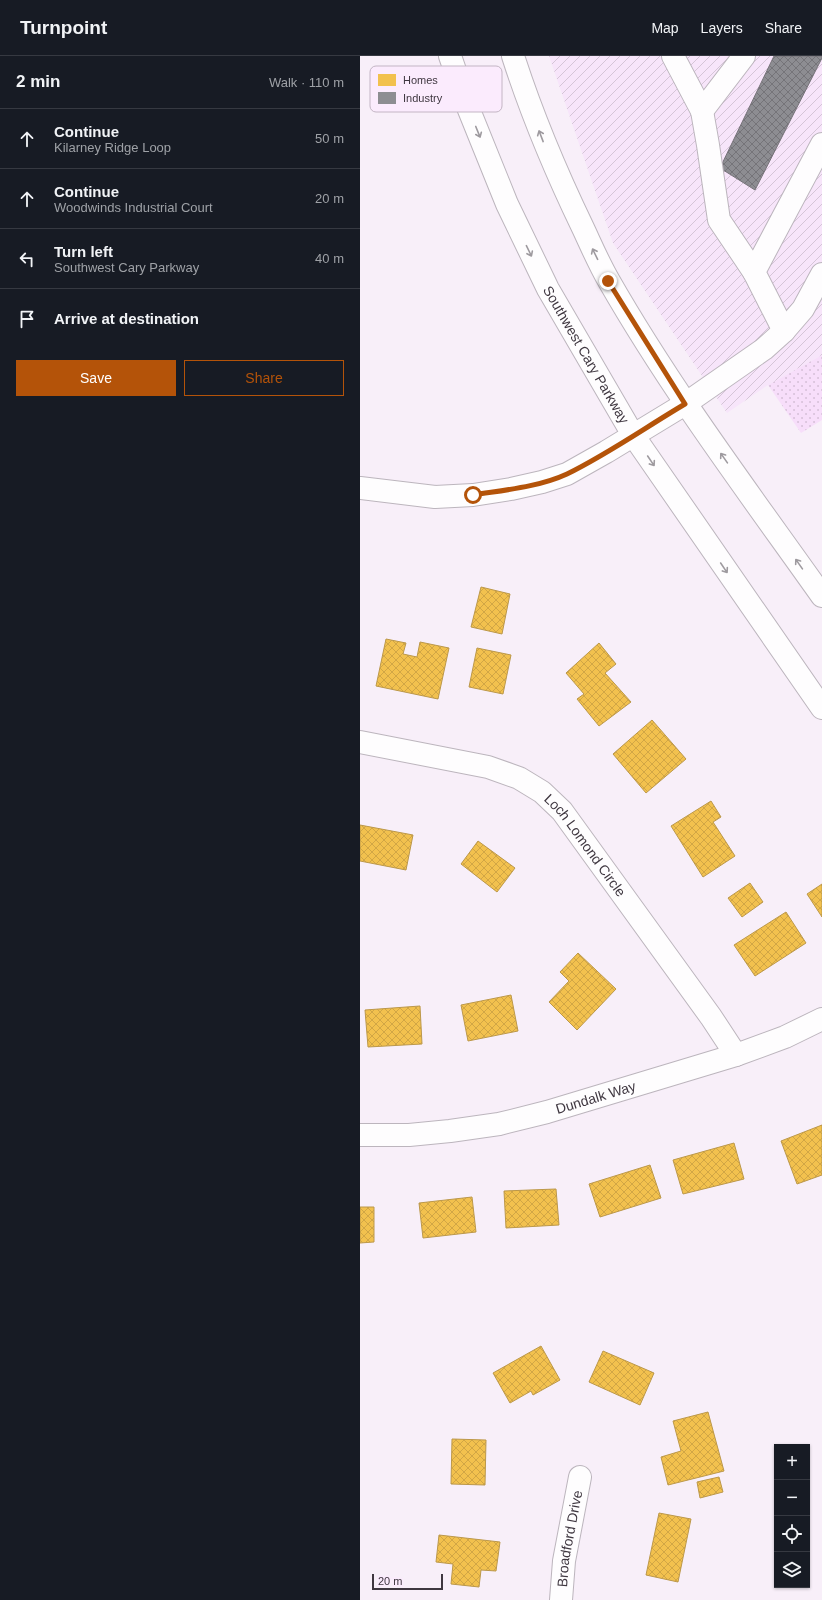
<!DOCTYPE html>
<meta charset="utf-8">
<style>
body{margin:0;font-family:Helvetica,sans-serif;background:#20242c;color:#f1f3f6}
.controls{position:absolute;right:12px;bottom:12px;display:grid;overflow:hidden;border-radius:0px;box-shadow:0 1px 3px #0004}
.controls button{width:36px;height:36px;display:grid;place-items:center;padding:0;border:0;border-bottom:1px solid #363941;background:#171b24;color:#f1f3f6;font:20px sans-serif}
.scale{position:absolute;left:12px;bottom:10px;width:71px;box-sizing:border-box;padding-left:4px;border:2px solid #3f3740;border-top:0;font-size:11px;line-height:14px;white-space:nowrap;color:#3f3740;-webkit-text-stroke:3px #fbebfd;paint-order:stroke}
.stop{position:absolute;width:12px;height:12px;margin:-9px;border:3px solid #b45309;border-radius:50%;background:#fff}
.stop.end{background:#b45309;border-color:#fff;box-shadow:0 1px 4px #0008}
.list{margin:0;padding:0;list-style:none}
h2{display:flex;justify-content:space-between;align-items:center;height:52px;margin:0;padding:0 16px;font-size:17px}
h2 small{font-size:13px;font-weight:400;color:#9ea1a6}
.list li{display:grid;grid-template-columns:26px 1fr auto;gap:12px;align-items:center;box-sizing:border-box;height:60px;padding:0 16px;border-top:1px solid #363941}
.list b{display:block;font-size:15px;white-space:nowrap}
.list p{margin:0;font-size:13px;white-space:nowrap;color:#9ea1a6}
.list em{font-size:13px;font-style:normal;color:#9ea1a6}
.actions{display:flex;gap:8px;padding:12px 16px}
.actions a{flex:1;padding:9px 0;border:1px solid #b45309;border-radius:0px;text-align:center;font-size:14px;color:#b45309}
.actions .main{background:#b45309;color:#fff}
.icon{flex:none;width:22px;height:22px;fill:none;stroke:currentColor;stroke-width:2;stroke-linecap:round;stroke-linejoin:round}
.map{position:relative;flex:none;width:462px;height:1544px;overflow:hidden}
header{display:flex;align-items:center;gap:24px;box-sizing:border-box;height:56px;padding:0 20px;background:#171b24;border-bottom:1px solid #363941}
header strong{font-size:19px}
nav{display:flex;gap:22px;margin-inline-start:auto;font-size:14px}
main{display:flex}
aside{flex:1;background:#171b24}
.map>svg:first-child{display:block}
.industrial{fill:url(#industrial-furrows)}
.park{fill:url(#park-dots)}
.homes{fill:url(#homes-cross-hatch);stroke:#bc984a}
.industry{fill:url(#industry-cross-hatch);stroke:#767379}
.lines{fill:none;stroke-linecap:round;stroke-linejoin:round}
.minor-casing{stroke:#bcb5bd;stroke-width:24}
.major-casing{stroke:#bcb5bd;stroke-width:24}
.minor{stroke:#fefdfe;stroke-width:22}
.major{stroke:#fefdfe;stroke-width:22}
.oneway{stroke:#9e9a9f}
.route{stroke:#b45309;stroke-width:5}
.labels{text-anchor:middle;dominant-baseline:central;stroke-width:4;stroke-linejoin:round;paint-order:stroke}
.street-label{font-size:14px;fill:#3f3740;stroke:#fbebfd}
.key{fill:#fbebfd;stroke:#c3b5c4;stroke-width:1}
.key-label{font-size:11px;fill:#3f3740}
</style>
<header>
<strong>Turnpoint</strong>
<nav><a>Map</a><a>Layers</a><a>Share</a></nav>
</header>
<main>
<aside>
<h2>2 min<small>Walk · 110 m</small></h2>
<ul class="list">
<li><svg class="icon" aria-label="ahead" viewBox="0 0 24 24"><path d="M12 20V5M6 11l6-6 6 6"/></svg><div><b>Continue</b><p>Kilarney Ridge Loop</p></div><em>50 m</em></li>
<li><svg class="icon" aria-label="ahead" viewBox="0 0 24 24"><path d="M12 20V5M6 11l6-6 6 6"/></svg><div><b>Continue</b><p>Woodwinds Industrial Court</p></div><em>20 m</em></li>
<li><svg class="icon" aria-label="left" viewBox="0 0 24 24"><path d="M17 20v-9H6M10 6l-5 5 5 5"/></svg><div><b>Turn left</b><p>Southwest Cary Parkway</p></div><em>40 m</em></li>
<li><svg class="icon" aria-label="arrive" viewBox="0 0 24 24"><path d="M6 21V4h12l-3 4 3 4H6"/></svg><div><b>Arrive at destination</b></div></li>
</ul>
<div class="actions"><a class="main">Save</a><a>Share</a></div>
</aside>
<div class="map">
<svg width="462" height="1544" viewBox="0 0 462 1544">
<defs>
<pattern id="industrial-furrows" width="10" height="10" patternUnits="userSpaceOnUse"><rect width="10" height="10" fill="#f7e5fa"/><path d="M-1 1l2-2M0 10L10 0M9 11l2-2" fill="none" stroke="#d5c5d7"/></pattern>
<pattern id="park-dots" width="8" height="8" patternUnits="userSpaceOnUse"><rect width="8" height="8" fill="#f7defa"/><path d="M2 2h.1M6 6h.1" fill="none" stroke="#d5bfd7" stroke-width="1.8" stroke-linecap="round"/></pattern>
<pattern id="homes-cross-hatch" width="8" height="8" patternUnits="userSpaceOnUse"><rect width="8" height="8" fill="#f2c14e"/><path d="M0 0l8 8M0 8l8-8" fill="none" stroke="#d1a645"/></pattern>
<pattern id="industry-cross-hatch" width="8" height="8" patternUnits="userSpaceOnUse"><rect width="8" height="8" fill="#8d8d92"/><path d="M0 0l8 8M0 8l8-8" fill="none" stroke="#757479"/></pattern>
</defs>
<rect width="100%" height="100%" fill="#f8eff9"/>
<path class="industrial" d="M 189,0 L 462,0 L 462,299 L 408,329 L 367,357 L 253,187 Z"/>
<path class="park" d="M 462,299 L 462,364 L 441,377 L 408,329 Z"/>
<path class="homes" d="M 121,531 L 150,538 L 142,578 L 111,571 Z
M 26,583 L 46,587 L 43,598 L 57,601 L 60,586 L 89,592 L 78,643 L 16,630 Z
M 239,587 L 256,608 L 245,617 L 271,646 L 239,670 L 217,643 L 224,638 L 206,617 Z
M 117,592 L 151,599 L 143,638 L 109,631 Z
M 292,664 L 326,703 L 286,737 L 253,698 Z
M 351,745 L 361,761 L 353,766 L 375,800 L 343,821 L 311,770 Z
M 0,769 L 53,779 L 46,814 L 0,805 Z
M 118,785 L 155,812 L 137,836 L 101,808 Z
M 390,827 L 403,846 L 382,861 L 368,842 Z
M 462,828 L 462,861 L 447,838 Z
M 426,856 L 446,887 L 395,920 L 374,889 Z
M 218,897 L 256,933 L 217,974 L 189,946 L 209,925 L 200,916 Z
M 151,939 L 158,975 L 108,985 L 101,949 Z
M 60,950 L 62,988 L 8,991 L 5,954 Z
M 462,1069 L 462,1119 L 437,1128 L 421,1085 Z
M 374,1087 L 384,1123 L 323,1138 L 313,1104 Z
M 290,1109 L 301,1142 L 240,1161 L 229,1128 Z
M 196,1133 L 199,1169 L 146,1172 L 144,1135 Z
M 112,1141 L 116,1176 L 63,1182 L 59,1147 Z
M 0,1151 L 14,1151 L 14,1186 L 0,1187 Z
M 181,1290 L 200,1324 L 173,1339 L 171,1335 L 150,1347 L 133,1317 Z
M 243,1295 L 294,1317 L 280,1349 L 229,1326 Z
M 348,1356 L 364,1415 L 308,1429 L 301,1401 L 321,1395 L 313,1365 Z
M 92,1383 L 126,1384 L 125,1429 L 91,1428 Z
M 359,1421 L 363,1436 L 340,1442 L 337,1426 Z
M 299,1457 L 331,1463 L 318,1526 L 286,1519 Z
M 79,1479 L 140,1486 L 136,1515 L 121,1514 L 119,1531 L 91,1528 L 93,1508 L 76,1506 Z"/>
<path class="industry" d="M 414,0 L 462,0 L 462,2 L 395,134 L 360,112 Z"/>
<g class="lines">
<defs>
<g id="minor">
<path d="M 313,0 L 342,55 L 348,89 L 359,164 L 394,216"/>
<path d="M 342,55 L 384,0"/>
<path d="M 424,275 L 394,216 L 462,88"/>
<path d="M 0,432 L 75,441 L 113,439 L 151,433 L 182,426 L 207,418 L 246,396 L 325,348 L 404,293 L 424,275 L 443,253 L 462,218"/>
<path id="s1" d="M 0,686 L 128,711 L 159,722 L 182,736 L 202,755 L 351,961 L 376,999"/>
<path id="s2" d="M 0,1079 L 49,1079 L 90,1075 L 139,1068 L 187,1056 L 376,999 L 425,981 L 462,963"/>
<path id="s3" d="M 201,1544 L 204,1505 L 220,1421"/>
</g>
<g id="major">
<path id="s4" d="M 90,0 L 107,49 L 147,148 L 188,233 L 273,379 L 462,652"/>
<path d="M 153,0 C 172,59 196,116 223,172 C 231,189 239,208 249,225 C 312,335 389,437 462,540"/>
</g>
</defs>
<use href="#minor" class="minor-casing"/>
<use href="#major" class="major-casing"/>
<use href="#minor" class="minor"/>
<use href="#major" class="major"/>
</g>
<defs><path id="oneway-shaft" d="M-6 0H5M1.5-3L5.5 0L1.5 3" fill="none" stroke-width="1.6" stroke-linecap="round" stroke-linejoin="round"/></defs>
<g class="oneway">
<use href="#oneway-shaft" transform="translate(118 76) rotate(68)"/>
<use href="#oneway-shaft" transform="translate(181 80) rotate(-111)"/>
<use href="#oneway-shaft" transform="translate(169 195) rotate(64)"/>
<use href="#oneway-shaft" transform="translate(235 198) rotate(-116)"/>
<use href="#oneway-shaft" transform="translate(364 402) rotate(-125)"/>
<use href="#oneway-shaft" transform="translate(291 405) rotate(56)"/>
<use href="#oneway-shaft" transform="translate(439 508) rotate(-125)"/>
<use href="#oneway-shaft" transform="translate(364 512) rotate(56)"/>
</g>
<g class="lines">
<path class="route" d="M 113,439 C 144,434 179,431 207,418 C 248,398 286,371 325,348 L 248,225"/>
</g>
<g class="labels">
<g class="street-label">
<text stroke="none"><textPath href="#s4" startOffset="329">Southwest Cary Parkway</textPath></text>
<text stroke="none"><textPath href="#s1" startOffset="259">Loch Lomond Circle</textPath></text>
<text stroke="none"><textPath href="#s2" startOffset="240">Dundalk Way</textPath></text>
<text stroke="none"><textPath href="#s3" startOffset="62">Broadford Drive</textPath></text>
</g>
</g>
<rect x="10" y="10" width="132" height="46" rx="6" class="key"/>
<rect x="18" y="18" width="18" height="12" fill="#f2c14e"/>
<rect x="18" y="36" width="18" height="12" fill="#8d8d92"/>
<g class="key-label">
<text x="43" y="28">Homes</text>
<text x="43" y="46">Industry</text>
</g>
</svg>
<div class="controls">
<button>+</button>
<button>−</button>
<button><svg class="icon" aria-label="locate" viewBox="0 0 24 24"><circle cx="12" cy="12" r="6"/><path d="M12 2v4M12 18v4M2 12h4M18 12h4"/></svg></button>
<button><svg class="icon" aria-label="layers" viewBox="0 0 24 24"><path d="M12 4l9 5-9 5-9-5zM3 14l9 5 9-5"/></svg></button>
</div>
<div class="scale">20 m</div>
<div class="stop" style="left:113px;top:439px"></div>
<div class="stop end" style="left:248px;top:225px"></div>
</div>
</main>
